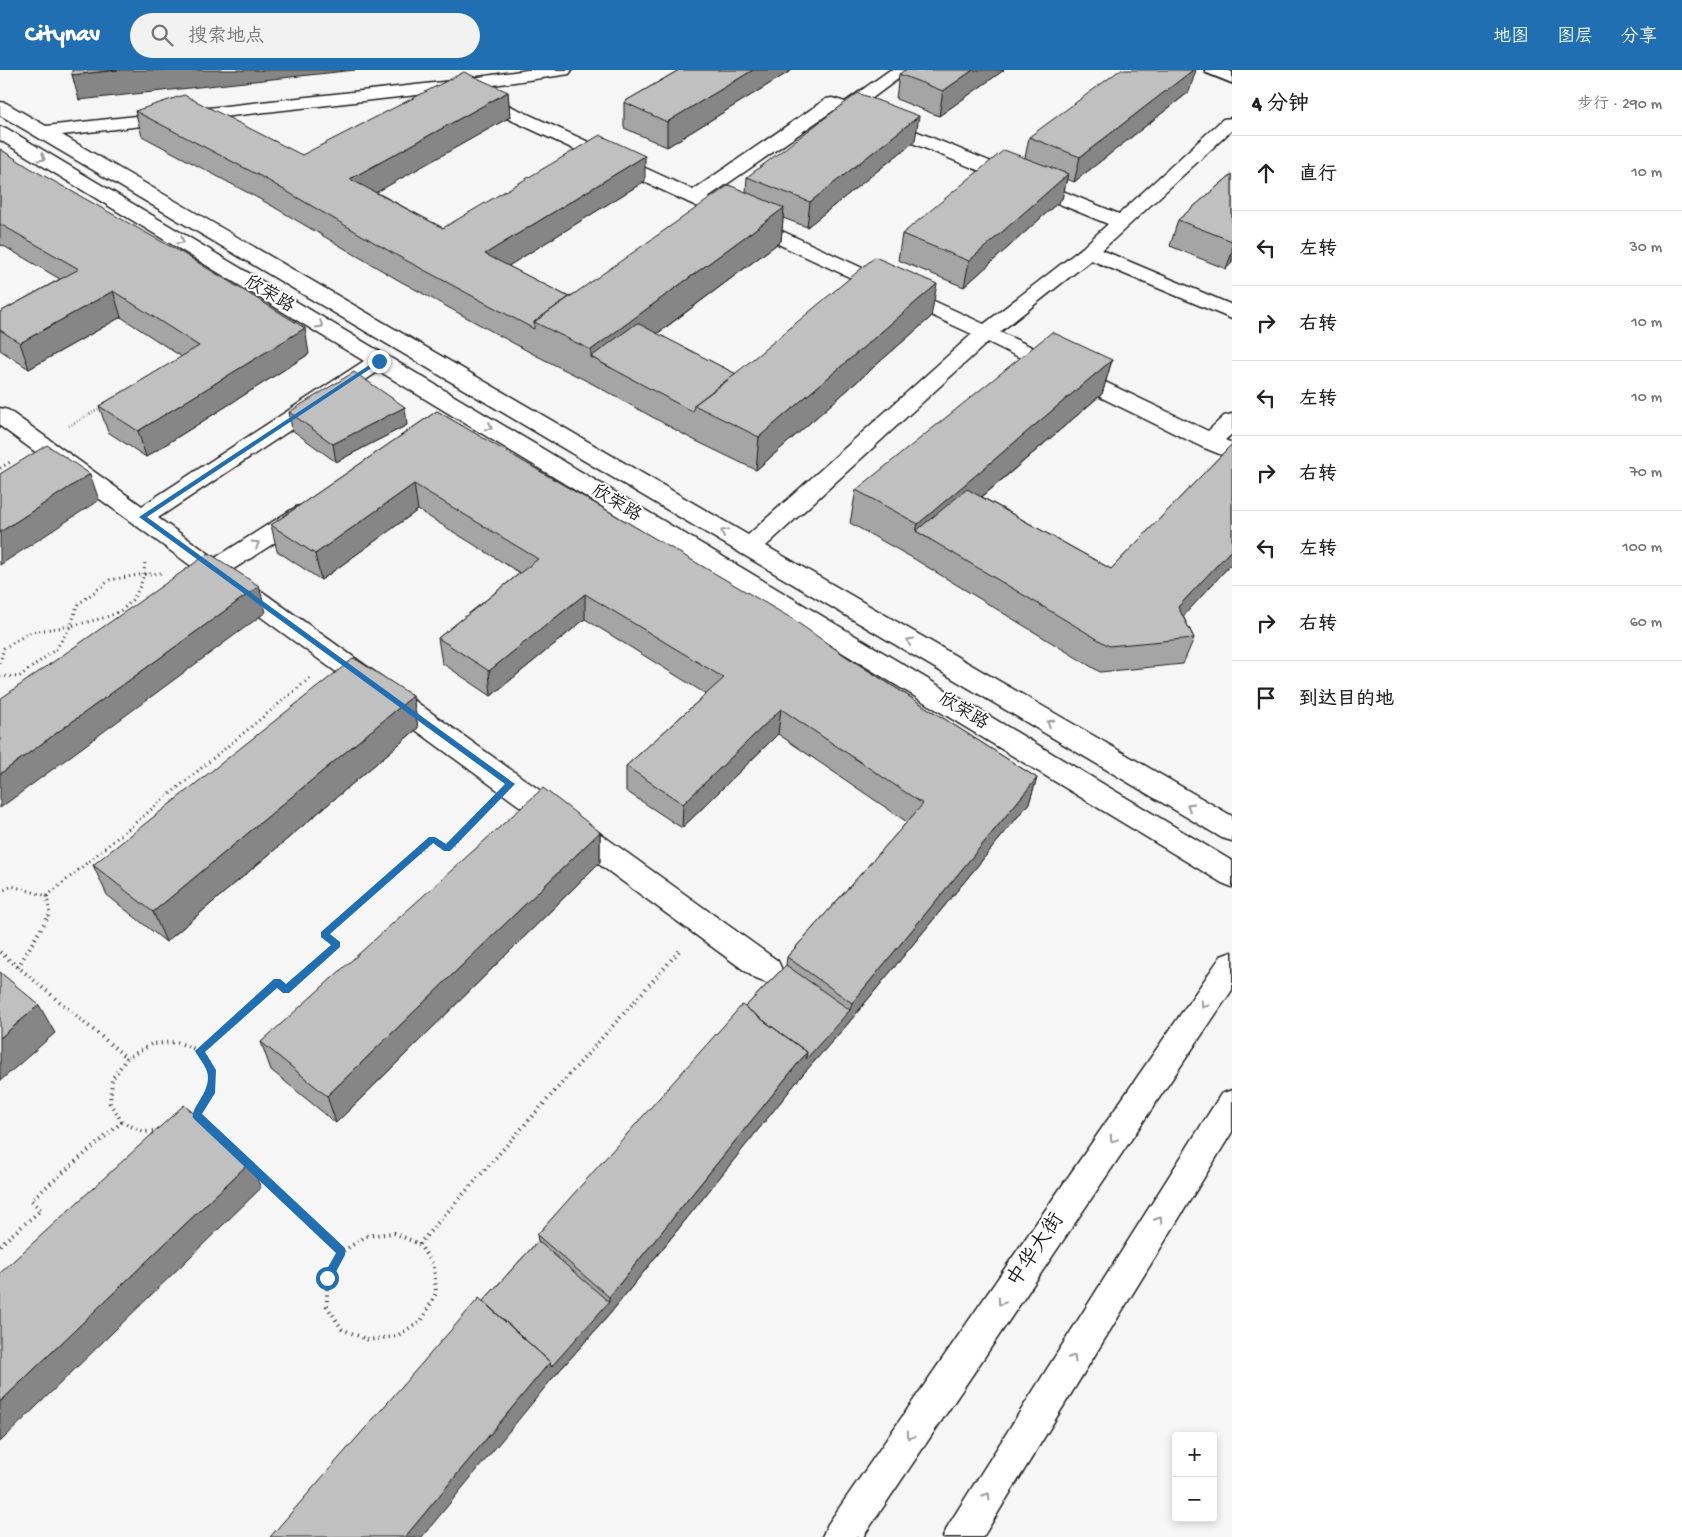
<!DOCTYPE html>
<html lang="zh">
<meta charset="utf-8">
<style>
body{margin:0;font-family:"Gochi Hand","LXGW WenKai TC",sans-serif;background:#f2f2f2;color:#222}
.controls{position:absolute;right:15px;bottom:15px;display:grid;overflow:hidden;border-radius:5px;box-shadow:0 2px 8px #0003}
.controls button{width:45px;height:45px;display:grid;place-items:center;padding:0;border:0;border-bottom:1px solid #e0e0e0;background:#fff;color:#222;font:25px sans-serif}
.stop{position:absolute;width:15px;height:15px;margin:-11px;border:4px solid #1f6fb2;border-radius:50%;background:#fff}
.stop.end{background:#1f6fb2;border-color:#fff;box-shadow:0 1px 5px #0008}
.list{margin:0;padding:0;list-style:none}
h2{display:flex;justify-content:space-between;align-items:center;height:65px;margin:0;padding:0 20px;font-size:21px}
h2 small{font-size:16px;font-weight:400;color:#767676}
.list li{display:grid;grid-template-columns:32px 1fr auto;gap:15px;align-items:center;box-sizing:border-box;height:75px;padding:0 20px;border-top:1px solid #e0e0e0}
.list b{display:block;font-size:19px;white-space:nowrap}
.list em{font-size:16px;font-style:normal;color:#767676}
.icon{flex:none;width:28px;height:28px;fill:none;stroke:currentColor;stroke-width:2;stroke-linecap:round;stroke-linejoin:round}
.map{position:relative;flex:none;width:1232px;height:1467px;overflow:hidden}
header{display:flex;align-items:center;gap:30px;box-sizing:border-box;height:70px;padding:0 25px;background:#1f6fb2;color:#fff}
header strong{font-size:24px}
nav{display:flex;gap:28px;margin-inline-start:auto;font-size:18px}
.search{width:350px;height:45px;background:#f2f2f2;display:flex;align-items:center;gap:12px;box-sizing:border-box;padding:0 18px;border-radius:28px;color:#767676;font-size:19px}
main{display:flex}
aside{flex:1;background:#fff}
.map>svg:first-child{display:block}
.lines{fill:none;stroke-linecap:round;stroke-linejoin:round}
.service-casing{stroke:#1c1c1c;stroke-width:4}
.minor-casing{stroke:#1c1c1c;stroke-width:3}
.secondary-casing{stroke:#1c1c1c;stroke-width:3}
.path-far2{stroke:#1c1c1c;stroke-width:2.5;stroke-dasharray:0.5 2.5;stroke-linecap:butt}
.path-far1{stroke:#1c1c1c;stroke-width:3;stroke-dasharray:1 4;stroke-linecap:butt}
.path{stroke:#1c1c1c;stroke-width:4;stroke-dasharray:1 4.5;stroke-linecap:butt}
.service{fill:#fff;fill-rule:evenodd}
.minor{fill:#fff;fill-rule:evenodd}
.secondary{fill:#fff;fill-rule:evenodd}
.wall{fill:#a5a5a5;stroke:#1c1c1c}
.shaded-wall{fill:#868686;stroke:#1c1c1c}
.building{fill:#c0c0c0;stroke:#1c1c1c}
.oneway{stroke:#999}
.route{fill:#1f6fb2}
.labels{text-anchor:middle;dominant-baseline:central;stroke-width:4;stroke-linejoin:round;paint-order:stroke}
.street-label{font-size:18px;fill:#1c1c1c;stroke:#fff}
.near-street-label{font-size:21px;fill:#1c1c1c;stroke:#fff}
</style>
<header>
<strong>Citynav</strong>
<div class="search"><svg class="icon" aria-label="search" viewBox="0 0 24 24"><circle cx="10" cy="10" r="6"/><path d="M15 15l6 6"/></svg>搜索地点</div>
<nav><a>地图</a><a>图层</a><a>分享</a></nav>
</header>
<main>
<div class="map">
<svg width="1232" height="1467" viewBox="0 0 1232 1467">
<rect width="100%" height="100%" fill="#f6f6f6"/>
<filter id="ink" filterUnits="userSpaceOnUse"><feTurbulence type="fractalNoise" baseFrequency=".02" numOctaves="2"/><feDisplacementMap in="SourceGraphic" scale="10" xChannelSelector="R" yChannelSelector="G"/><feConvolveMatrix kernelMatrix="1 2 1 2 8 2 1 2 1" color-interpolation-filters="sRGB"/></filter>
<g filter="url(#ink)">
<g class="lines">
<defs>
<path id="service" d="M 1205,0 L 1227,0 L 1232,2 L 1232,13 L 1207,3 Z"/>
<path id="minor" d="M 527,0 L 572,0 L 569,4 L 563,5 L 452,21 L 62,65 L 748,465 L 972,264 L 470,31 L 467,27 L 470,23 L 476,22 L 482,23 L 693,120 L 826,29 L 832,28 L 845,32 L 890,0 L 910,0 L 859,38 L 1119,144 L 1223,49 L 1232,48 L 1232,60 L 1102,180 L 1232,235 L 1232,249 L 1091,190 L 1000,262 L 1208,361 L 1224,346 L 1232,344 L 1232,364 L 1225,370 L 1232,373 L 1232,389 L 1202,377 L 988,272 L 766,476 L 1232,746 L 1232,771 L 1222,768 L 0,45 L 0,32 L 6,33 L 46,56 L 452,11 ZM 834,40 L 840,43 L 1108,154 L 1082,178 L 984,254 L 708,127 Z
M 0,57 L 6,58 L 1232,791 L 1232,817 L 1222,813 L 379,301 L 158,448 L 215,488 L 296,437 L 304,435 L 312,437 L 316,443 L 312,449 L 232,500 L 778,891 L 782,900 L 778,909 L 767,913 L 756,909 L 0,356 L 0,338 L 8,340 L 142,436 L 364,291 L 0,70 Z"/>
<path id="secondary" d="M 1232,882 L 1232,920 L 863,1467 L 822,1467 L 828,1454 L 1221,886 Z
M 1232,1020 L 1232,1062 L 983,1467 L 943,1467 L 949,1454 L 1221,1024 Z"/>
</defs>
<use href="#service" class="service-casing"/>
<use href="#minor" class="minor-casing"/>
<use href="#secondary" class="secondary-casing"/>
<path class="path-far2" d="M 69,356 L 102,337"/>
<path class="path-far1" d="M 0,398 L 12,391
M 0,593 L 4,578 L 31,562 L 71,556 L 77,535 L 110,510 L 144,504 L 145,490
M 0,606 L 19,607 L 56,579 L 71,556 C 109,546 132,547 144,504 L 163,503
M 0,822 L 12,816 L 47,826 L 50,844 L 47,848
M 47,826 L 310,608
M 342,848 L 432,769 L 447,779 L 487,738"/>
<path class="path" d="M 0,882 L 127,988
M 18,897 L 48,847
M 177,972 L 200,981 L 212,999 L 210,1023 L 196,1044 L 171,1059 L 144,1062 L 122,1052 L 110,1033 L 112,1009 L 127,988 L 152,974 Z
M 200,981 L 277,912 L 286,920 L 337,875 L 324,864 L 343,847
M 250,1095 L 342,1182
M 394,1163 L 419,1174 L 434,1196 L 436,1223 L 422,1250 L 397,1266 L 368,1270 L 342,1259 L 327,1236 L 327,1208 L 342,1182 L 366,1166 Z
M 419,1174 L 681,879
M 0,1175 L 41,1140 L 31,1130 L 122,1052"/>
<use href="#service" class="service"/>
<use href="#minor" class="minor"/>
<use href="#secondary" class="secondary"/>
</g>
<path class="wall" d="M 679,0 L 792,0 L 667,77 L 624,58 L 624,32 Z
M 1004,0 L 939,46 L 896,29 L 899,4 Z
M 508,22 L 510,47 L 376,122 L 443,158 L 645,111 L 508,196 L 569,227 L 746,122 L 747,107 L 915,71 L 807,157 L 783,148 L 781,171 L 657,264 L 736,304 L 931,247 L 756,400 L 692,369 L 591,313 L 535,285 L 400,211 L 267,133 L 142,66 L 135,41 L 302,85 Z
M 1189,22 L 1074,112 L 1067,109 L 1062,129 L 964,217 L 898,190 L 902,164 L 1025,88 L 1029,67 Z
M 0,79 L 309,284 L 146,387 L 108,362 L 99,336 L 182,287 L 121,247 L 29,299 L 0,280 L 0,242 L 60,209 L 2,175 L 0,176 Z
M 1232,104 L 1232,193 L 1226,199 L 1170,176 L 1178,150 Z
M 1112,290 L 1102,324 L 982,427 L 1111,499 L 1232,374 L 1232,493 L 1183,546 L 1194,568 L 1183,594 L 1100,602 L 911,487 L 850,453 L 856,420 Z
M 437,341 L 844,585 L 1037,708 L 1029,733 L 846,956 L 803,1004 L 609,1245 L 552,1309 L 483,1231 L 538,1171 L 537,1165 L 745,937 L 786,895 L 787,887 L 907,752 L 778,664 L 682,758 L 626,721 L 626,696 L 706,624 L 585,549 L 491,626 L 442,593 L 438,568 L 520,503 L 418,440 L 321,510 L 277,481 L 271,455 Z
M 289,342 L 407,355 L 336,392 L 292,360 Z
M 413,626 L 418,658 L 166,872 L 107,825 L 93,795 Z
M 600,762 L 600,792 L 336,1053 L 271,1000 L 261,972 Z"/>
<path class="shaded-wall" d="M 117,0 L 355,0 L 79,30 L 72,5 Z
M 753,0 L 792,0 L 667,77 L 667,52 Z
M 973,0 L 1004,0 L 939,46 L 943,21 Z
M 1193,0 L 1196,0 L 1189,22 L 1074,112 L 1080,87 Z
M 508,22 L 510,47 L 354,135 L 350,109 Z
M 919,46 L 915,71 L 807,157 L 810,132 Z
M 645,86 L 645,111 L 486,210 L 485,184 Z
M 1068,104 L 1062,129 L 964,217 L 969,191 Z
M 784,138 L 781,171 L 611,298 L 591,287 L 591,280 Z
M 1232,182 L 1232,193 L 1226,199 Z
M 937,214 L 931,247 L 756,400 L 759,367 Z
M 113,221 L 121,247 L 29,299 L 20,273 Z
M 305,258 L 309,284 L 146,387 L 138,361 Z
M 1112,290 L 1102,324 L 931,470 L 916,461 L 918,454 Z
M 405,337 L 407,355 L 336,392 L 333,374 Z
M 90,404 L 99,430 L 0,495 L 0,462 Z
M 414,414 L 418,440 L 321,510 L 315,484 Z
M 1232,479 L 1232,493 L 1168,563 L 1178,537 Z
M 259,516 L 266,542 L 0,738 L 0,704 Z
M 585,524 L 585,549 L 491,626 L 489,601 Z
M 413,626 L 418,658 L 166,872 L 153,842 Z
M 781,639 L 778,664 L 682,758 L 683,734 Z
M 1037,708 L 1029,733 L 846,956 L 803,1004 L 609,1245 L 552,1309 L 422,1467 L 405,1467 L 550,1292 L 609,1232 L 609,1227 L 807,982 L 850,940 L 852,933 Z
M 600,762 L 600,792 L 336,1053 L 327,1026 Z
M 39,935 L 55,963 L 0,1011 L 0,968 Z
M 250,1092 L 261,1118 L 0,1372 L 0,1332 Z"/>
<path class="building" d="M 72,0 L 117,0 L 72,5 Z
M 679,0 L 753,0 L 667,52 L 624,32 Z
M 905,0 L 973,0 L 943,21 L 899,4 Z
M 1120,0 L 1193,0 L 1080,87 L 1029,67 Z
M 464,2 L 508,22 L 350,109 L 443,158 L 600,65 L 645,86 L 485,184 L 569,227 L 534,252 L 534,259 L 396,185 L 262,107 L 135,41 L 184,25 L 302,85 Z
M 858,23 L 919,46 L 810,132 L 747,107 Z
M 0,79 L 30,98 L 184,184 L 305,258 L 138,361 L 99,336 L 199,276 L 113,221 L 20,273 L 0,260 L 0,242 L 79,199 L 0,154 Z
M 1004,80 L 1068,104 L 969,191 L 902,164 Z
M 1232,104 L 1232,171 L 1178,150 Z
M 729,115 L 784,138 L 591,280 L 534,252 Z
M 875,187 L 937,214 L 759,367 L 694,335 L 741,299 Z
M 637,253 L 736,304 L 694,335 L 693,342 L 591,287 Z
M 1052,262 L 1112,290 L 918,454 L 856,420 Z
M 354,302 L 405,337 L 333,374 L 289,342 Z
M 437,341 L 791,548 L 844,585 L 1037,708 L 852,933 L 787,887 L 923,734 L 781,639 L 683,734 L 626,696 L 724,608 L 585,524 L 489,601 L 438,568 L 538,489 L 414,414 L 315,484 L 271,455 Z
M 1232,374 L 1232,479 L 1178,537 L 1194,568 L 1109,576 L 916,461 L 967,419 L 1111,499 Z
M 47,375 L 90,404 L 0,462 L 0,404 Z
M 209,483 L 259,516 L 0,704 L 0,629 Z
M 354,588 L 413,626 L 153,842 L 93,795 Z
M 543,718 L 600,762 L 327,1026 L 261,972 Z
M 786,895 L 850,940 L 806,989 L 807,982 L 745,937 Z
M 0,902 L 39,935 L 0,968 Z
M 742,935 L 807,982 L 609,1227 L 537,1165 Z
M 184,1035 L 250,1092 L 0,1332 L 0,1203 Z
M 538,1171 L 609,1232 L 551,1297 L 550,1292 L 483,1231 Z
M 479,1228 L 550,1292 L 405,1467 L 270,1467 Z"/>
<defs><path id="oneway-chevron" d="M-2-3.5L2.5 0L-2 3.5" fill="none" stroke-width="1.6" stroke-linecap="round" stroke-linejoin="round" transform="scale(1.25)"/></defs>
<g class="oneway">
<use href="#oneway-chevron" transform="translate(42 88) rotate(31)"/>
<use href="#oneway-chevron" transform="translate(181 171) rotate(31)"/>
<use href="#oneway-chevron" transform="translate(320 255) rotate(31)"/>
<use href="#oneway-chevron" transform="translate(489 357) rotate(31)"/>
<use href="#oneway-chevron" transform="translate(724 462) rotate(-150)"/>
<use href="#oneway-chevron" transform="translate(256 474) rotate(-32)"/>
<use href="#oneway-chevron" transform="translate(910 571) rotate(-150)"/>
<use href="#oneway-chevron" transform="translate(1050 653) rotate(-150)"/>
<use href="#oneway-chevron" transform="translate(1190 736) rotate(-150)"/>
<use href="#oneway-chevron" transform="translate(1204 935) rotate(124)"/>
<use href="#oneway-chevron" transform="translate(1113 1069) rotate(124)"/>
<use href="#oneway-chevron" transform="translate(1159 1150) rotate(-58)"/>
<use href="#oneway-chevron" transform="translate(1001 1232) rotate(124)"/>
<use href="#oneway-chevron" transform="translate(1073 1288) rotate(-58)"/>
<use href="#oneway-chevron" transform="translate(910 1366) rotate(124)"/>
<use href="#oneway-chevron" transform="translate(987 1426) rotate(-58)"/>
</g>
</g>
<path class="route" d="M 377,290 L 382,291 L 147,447 L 515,714 L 450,781 L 444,781 L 433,773 L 330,864 L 340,872 L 340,877 L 289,923 L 283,923 L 277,918 L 205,982 L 216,1000 L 215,1023 L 202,1044 L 345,1178 L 345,1185 L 331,1211 L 327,1213 L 322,1208 L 336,1183 L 193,1048 C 190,1037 215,1019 206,999 C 203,992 198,987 195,981 L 274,909 L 280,909 L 286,914 L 331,875 L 321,867 L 321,862 L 429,767 L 435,767 L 446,774 L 505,714 L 139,447 Z"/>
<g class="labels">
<g class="street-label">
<text transform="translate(269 225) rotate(31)">欣荣路</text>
<text transform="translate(616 434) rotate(31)">欣荣路</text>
<text transform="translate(963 642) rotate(31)">欣荣路</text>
</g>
<g class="near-street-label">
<text transform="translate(1037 1181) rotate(-56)">中华大街</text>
</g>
</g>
</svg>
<div class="controls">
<button>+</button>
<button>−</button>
</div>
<div class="stop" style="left:327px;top:1208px"></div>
<div class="stop end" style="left:379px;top:291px"></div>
</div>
<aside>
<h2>4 分钟<small>步行 · 290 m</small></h2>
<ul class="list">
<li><svg class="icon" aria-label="ahead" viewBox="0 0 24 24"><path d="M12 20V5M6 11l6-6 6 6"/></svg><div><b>直行</b></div><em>10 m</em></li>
<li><svg class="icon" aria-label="left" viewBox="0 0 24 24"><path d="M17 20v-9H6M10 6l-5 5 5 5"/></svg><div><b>左转</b></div><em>30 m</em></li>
<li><svg class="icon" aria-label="right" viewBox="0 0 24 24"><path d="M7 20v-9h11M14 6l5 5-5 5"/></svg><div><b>右转</b></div><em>10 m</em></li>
<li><svg class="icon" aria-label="left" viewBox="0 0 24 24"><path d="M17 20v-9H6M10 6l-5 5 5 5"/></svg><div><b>左转</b></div><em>10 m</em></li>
<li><svg class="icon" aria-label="right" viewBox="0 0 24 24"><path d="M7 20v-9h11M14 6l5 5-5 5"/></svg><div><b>右转</b></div><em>70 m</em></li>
<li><svg class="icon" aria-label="left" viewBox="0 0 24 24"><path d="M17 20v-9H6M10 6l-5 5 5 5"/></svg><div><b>左转</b></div><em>100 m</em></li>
<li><svg class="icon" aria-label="right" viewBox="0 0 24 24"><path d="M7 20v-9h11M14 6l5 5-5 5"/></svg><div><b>右转</b></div><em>60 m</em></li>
<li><svg class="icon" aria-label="arrive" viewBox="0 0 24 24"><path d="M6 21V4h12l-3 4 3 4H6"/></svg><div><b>到达目的地</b></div></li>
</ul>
</aside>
</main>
